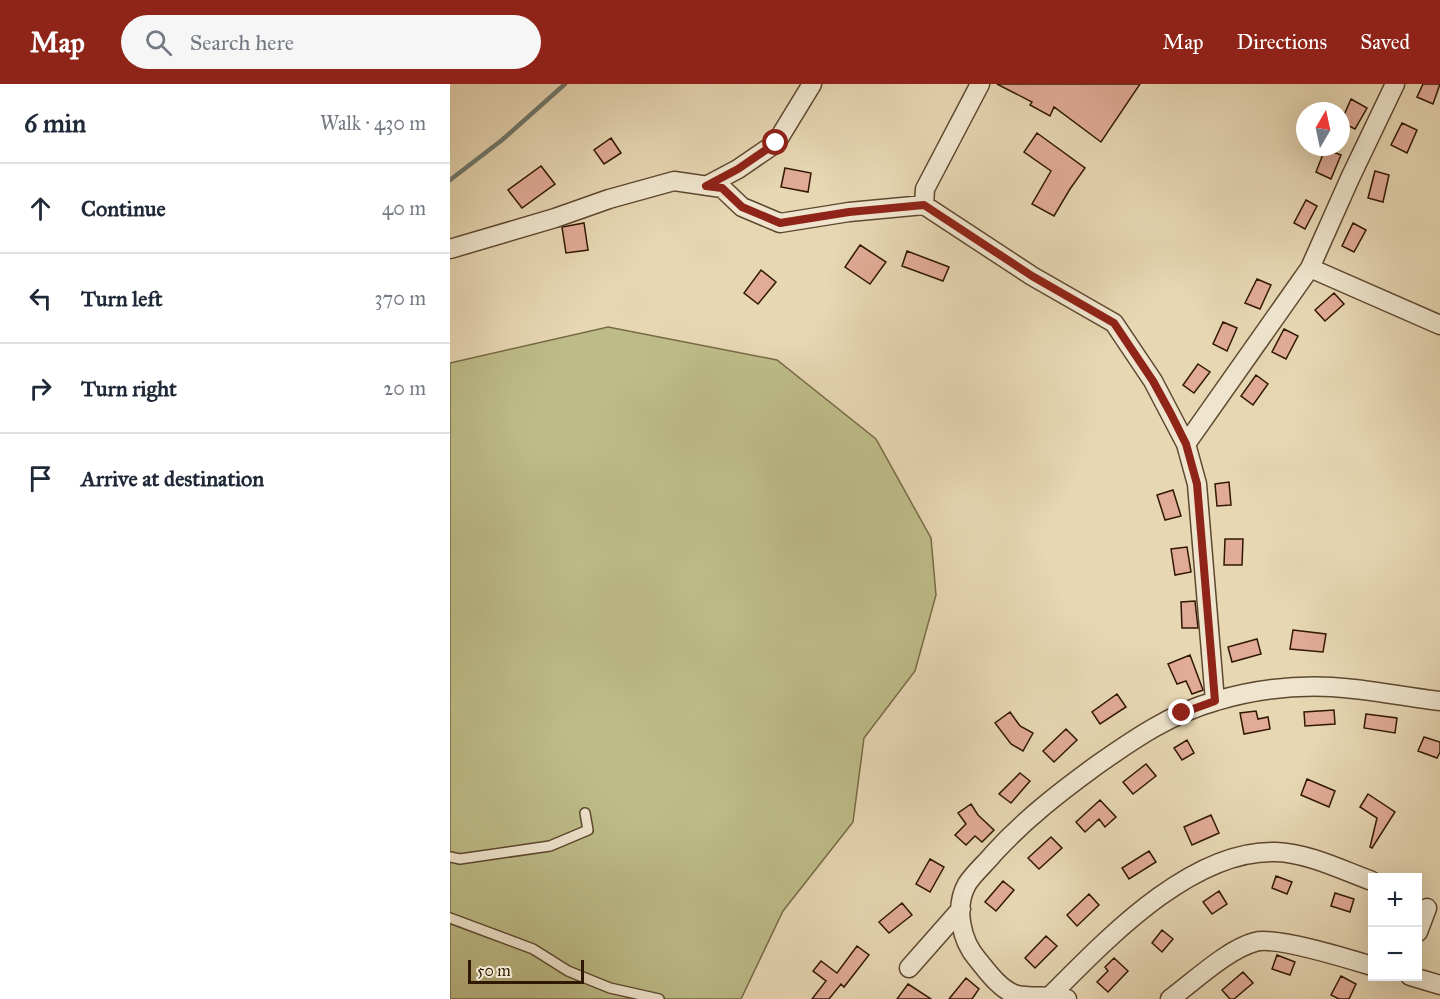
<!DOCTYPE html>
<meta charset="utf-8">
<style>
body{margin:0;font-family:"IM FELL Great Primer",serif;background:#f6f6f7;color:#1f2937}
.controls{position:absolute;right:18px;bottom:18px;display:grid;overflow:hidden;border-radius:0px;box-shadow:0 6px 24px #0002}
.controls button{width:54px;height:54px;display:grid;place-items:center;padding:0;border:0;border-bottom:2px solid #e0e1e3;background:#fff;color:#1f2937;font:30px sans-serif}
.compass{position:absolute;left:846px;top:18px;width:54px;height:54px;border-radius:50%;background:#fff;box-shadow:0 6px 24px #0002;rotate:9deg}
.scale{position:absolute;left:18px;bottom:15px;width:116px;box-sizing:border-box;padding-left:6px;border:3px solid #311803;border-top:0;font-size:16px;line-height:21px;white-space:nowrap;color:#311803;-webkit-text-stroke:4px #efe5ce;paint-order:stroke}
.stop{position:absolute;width:18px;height:18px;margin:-14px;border:4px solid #8f2418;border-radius:50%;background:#fff}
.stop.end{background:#8f2418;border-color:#fff;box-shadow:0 2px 6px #0008}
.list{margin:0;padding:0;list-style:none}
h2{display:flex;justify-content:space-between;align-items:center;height:78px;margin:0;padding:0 24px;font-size:26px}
h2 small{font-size:20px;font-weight:400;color:#747a83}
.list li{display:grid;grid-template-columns:39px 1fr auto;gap:18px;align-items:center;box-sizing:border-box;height:90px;padding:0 24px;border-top:2px solid #e0e1e3}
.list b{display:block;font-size:22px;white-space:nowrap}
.list em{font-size:20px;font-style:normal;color:#747a83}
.icon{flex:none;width:33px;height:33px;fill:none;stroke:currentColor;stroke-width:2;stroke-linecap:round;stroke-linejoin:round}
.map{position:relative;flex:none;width:990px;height:915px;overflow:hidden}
header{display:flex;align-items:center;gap:36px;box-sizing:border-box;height:84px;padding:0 30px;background:#8f2418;color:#fff}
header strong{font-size:28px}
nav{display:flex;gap:33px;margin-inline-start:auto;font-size:21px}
.search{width:420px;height:54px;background:#f6f6f7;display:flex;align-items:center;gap:15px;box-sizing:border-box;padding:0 21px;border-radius:33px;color:#747a83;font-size:22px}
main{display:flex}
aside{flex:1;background:#fff}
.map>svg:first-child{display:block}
.green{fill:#bdbc88;stroke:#776a46;stroke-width:1.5}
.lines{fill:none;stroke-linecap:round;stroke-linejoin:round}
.stream{stroke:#6f786d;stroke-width:4.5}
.building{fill:#e1ab97;stroke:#311803;stroke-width:1.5}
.service-casing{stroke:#5e482f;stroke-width:12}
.minor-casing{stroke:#5e482f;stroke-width:21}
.service{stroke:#efe5ce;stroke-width:9}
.minor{stroke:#efe5ce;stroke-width:18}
.route{stroke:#8f2418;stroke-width:8}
</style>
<header>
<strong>Map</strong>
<div class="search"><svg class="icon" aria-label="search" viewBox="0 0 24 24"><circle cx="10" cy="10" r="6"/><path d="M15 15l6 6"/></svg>Search here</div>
<nav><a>Map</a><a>Directions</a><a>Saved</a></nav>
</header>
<main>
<aside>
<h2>6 min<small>Walk · 430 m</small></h2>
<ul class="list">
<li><svg class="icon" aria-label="ahead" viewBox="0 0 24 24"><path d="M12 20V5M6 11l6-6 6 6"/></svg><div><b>Continue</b></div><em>40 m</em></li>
<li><svg class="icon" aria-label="left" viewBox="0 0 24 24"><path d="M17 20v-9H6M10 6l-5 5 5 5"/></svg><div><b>Turn left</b></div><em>370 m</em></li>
<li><svg class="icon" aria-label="right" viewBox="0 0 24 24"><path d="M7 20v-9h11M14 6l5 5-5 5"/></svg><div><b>Turn right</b></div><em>20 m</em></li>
<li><svg class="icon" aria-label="arrive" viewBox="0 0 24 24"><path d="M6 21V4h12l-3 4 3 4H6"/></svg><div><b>Arrive at destination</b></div></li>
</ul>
</aside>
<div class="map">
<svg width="990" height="915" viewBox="0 0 990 915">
<rect width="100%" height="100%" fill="#e7d7b3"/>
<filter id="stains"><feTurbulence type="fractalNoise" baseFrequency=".00333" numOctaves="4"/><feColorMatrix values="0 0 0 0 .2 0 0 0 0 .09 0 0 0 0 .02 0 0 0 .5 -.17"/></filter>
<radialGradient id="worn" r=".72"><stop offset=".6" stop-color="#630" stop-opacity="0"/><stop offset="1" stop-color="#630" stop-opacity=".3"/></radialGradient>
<path class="green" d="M 158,243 L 327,276 L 426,355 L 481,454 L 486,511 L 465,587 L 414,654 L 403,738 L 333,827 L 291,915 L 0,915 L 0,279 Z"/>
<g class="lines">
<path class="stream" d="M 0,96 L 52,56 L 115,0"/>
</g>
<path class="building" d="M 547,0 L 690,0 L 651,58 L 604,23 L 600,32 L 580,21 L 582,18 Z
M 973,0 L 990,0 L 983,20 L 967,13 Z
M 901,15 L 917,24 L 905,45 L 891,38 Z
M 952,39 L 967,46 L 957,69 L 941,61 Z
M 587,49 L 635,84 L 620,105 L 604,132 L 582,120 L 601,87 L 574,68 Z
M 161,54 L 171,69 L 154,80 L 144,66 Z
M 875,65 L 891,71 L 881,95 L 866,88 Z
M 91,82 L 105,100 L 72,124 L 58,106 Z
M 335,84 L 361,89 L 358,108 L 331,103 Z
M 925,87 L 939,91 L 933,118 L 918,114 Z
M 856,116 L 867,122 L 855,145 L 844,139 Z
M 134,139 L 138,166 L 116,169 L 112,143 Z
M 903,139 L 916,146 L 904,168 L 892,162 Z
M 410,161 L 436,178 L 420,200 L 395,183 Z
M 457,167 L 499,183 L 493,197 L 452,182 Z
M 311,186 L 326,198 L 308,220 L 294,209 Z
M 807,195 L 821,201 L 810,225 L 795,219 Z
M 884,209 L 894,220 L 875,237 L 865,226 Z
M 773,238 L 787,244 L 777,267 L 763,260 Z
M 834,245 L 848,252 L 836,275 L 822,268 Z
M 748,280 L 760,288 L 744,309 L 733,301 Z
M 806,291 L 818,300 L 803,321 L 791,312 Z
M 779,398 L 781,421 L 767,422 L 765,400 Z
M 723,406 L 731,432 L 715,436 L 707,411 Z
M 775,455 L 793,455 L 792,481 L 774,481 Z
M 737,463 L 741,488 L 725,491 L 721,465 Z
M 745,517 L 748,544 L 732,544 L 731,518 Z
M 843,546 L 876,550 L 873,568 L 840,565 Z
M 807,555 L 811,570 L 782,578 L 778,563 Z
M 740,571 L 753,606 L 742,610 L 736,597 L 727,600 L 718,580 Z
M 667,610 L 676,623 L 650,640 L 642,628 Z
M 884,626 L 885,640 L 855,642 L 854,628 Z
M 806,627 L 808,635 L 818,633 L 820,645 L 794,650 L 790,629 Z
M 560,628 L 570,642 L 583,649 L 573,667 L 561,660 L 545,639 Z
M 916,630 L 947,634 L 945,649 L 914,644 Z
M 616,645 L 627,656 L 604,678 L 593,667 Z
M 974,653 L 990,658 L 990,668 L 987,674 L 968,667 Z
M 737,656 L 744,669 L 732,676 L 724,664 Z
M 696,680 L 706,692 L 683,710 L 673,698 Z
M 570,689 L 580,697 L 561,719 L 549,710 Z
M 857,695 L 885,707 L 879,723 L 851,711 Z
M 918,710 L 945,728 L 922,764 L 920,763 L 927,734 L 910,723 Z
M 650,716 L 666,733 L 655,743 L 649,735 L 635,748 L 626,738 Z
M 521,720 L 528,731 L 544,746 L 532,758 L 525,752 L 516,761 L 505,751 L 516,740 L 508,729 Z
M 761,731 L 769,749 L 742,761 L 734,743 Z
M 601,753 L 612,764 L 589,785 L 578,774 Z
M 699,767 L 706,778 L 679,795 L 672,784 Z
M 480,775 L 494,783 L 480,808 L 466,800 Z
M 826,792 L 842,798 L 837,810 L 822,804 Z
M 553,797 L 564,806 L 546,827 L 535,818 Z
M 769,807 L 777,820 L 762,830 L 753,818 Z
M 885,809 L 904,815 L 900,828 L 881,822 Z
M 639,810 L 649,821 L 627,842 L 617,831 Z
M 452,819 L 462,831 L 439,849 L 429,838 Z
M 712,846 L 723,855 L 712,868 L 702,859 Z
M 596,852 L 607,862 L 585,884 L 575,874 Z
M 407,862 L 419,871 L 394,903 L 391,900 L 379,915 L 362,915 L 376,897 L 363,887 L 371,877 L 387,889 Z
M 827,871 L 845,878 L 840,891 L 822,885 Z
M 664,874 L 678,887 L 658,908 L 647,898 L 658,887 L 655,883 Z
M 793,888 L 803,899 L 784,915 L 780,915 L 772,906 Z
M 891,892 L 906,900 L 899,915 L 889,915 L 881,911 Z
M 516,894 L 529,905 L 522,915 L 499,915 Z
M 458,900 L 481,915 L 447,915 Z"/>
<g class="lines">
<defs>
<path id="service" d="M 0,773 L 10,775 L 100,762 L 138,746 L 135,729
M 0,834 L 83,865 L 118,887 L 160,904 L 209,915"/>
<path id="minor" d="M 530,0 L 475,105 L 474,121 L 582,192 L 664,239 L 703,297 L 736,360
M 256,102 L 288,85 L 326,59 L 362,0
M 0,165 L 105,134 L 159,115 L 224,97 L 272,104 L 292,123 L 330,139 L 399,128 L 474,121
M 860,184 L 990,241
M 765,617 L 747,400 L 736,360 L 860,184 L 901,92 L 945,0
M 968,848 L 977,824
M 459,884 L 511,825
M 960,892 L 990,901
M 600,912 C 656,856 741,765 826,768 C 858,769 892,786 922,797
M 617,915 C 600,910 580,915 564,910 C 549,904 538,888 528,876 C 511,857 504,823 517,800 C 524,789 536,779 544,769 C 575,735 610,708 647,681 C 684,655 722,629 766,617 C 803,606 843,601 882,603 C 918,605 954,613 990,617
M 720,915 C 743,898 778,865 805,858 C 825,852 899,875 922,882"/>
</defs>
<use href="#service" class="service-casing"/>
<use href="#minor" class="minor-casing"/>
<use href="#service" class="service"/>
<use href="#minor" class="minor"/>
</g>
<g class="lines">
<path class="route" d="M 326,59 L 288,85 L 256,102 L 272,104 L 292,123 L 330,139 L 399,128 L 474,121 L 582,192 L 664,239 L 703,297 L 721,330 L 736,360 L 747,400 L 765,617 L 732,629"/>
</g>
<rect width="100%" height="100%" filter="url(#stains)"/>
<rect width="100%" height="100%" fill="url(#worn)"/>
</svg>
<div class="controls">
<button>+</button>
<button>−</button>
</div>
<svg class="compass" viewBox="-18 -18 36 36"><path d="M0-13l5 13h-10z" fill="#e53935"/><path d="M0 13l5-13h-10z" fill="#747a83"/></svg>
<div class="scale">50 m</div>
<div class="stop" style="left:326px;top:59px"></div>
<div class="stop end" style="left:732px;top:629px"></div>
</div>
</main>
